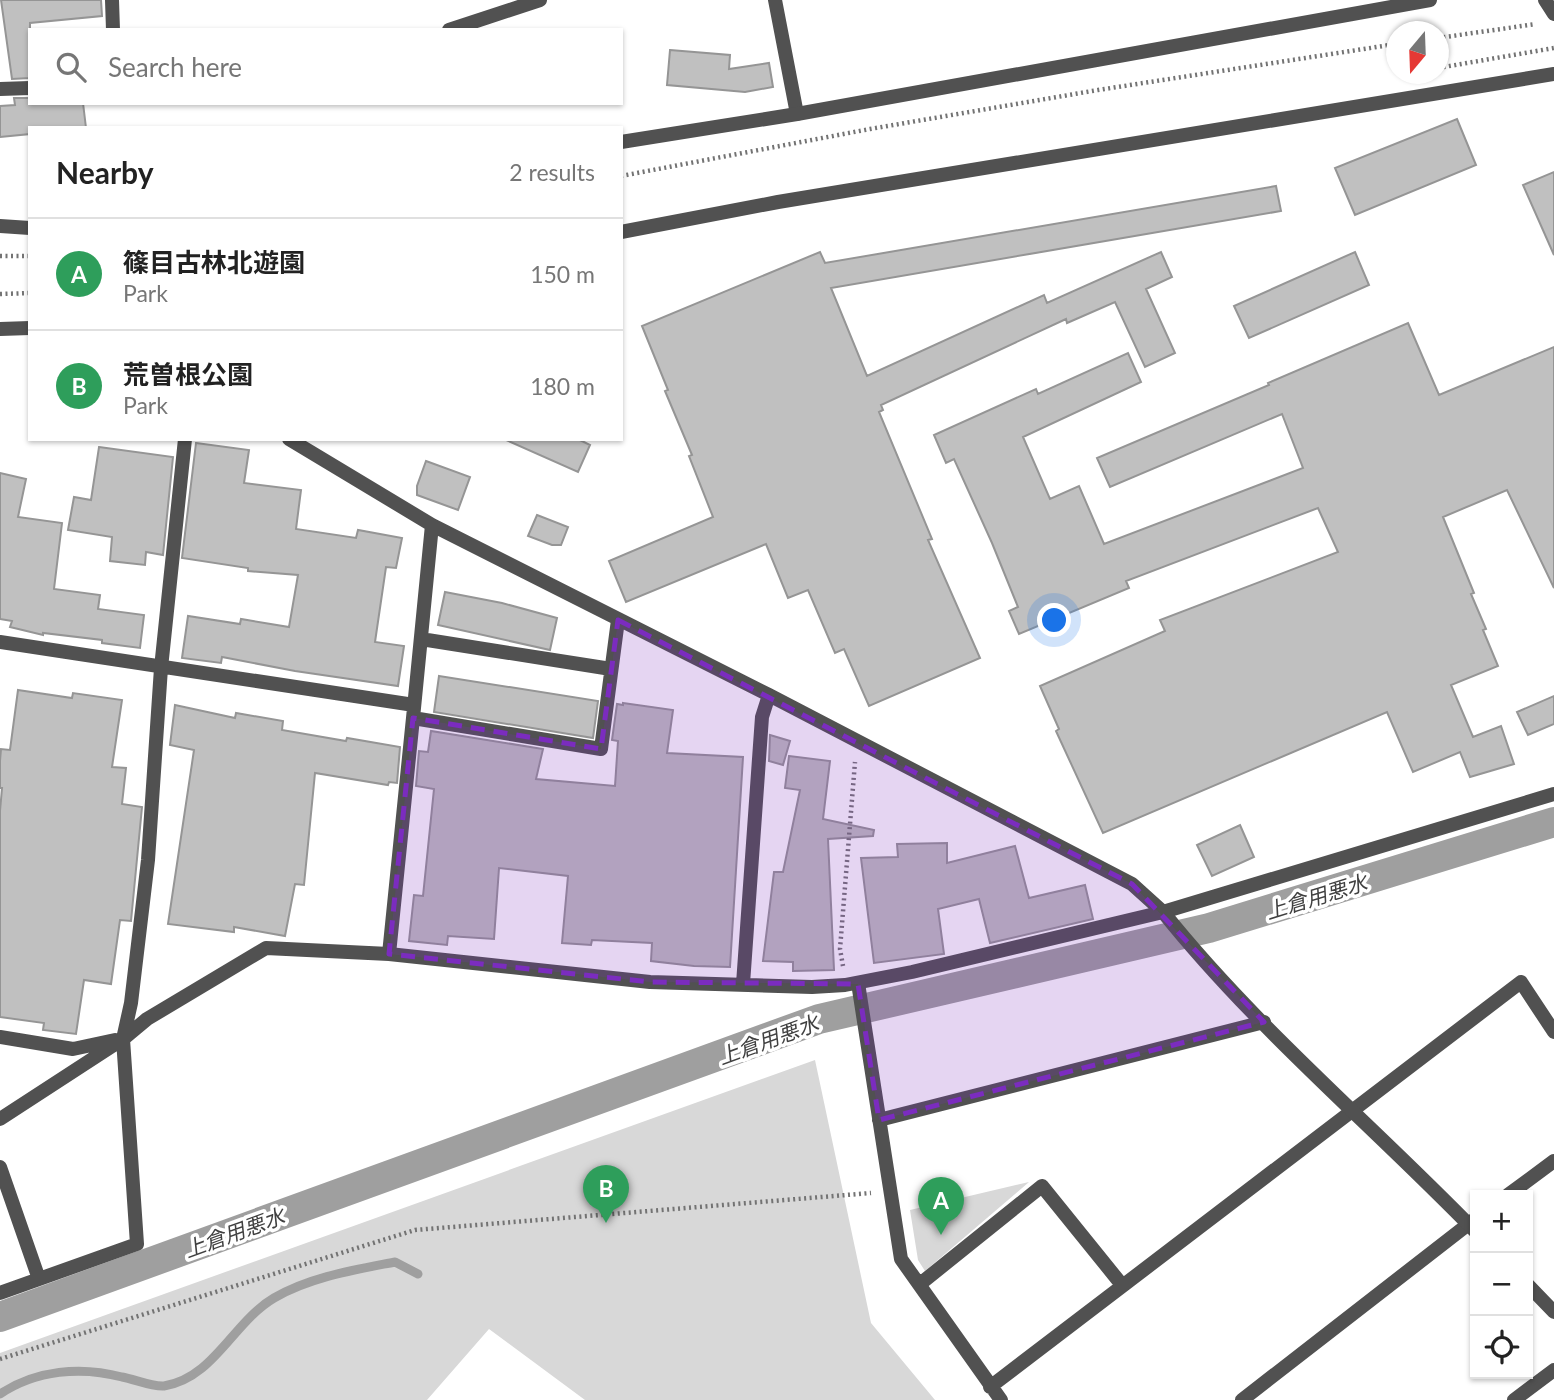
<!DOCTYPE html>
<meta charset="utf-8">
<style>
body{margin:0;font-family:Lato,"Noto Sans JP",sans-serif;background:#f2f2f2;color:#222}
.controls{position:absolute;right:21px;bottom:21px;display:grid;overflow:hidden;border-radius:0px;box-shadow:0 2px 5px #0004}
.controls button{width:63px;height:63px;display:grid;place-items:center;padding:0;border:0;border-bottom:2px solid #e0e0e0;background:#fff;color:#222;font:35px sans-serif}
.compass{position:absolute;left:1386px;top:21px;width:63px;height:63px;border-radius:50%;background:#fff;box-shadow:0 2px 5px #0004;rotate:199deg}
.you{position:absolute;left:1055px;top:621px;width:24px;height:24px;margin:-18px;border:5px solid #fff;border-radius:50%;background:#1a73e8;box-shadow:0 0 0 10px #1a73e833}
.badge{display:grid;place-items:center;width:46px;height:46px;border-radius:50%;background:#ea580c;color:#fff;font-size:23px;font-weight:700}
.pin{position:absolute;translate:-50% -58px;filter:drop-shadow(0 2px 4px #0008)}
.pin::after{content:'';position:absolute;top:37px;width:24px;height:21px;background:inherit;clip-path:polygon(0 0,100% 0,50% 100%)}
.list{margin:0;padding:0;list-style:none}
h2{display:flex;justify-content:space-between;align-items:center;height:91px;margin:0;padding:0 28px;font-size:30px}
h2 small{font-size:23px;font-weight:400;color:#767676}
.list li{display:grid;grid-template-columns:46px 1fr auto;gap:21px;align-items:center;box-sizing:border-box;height:112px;padding:0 28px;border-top:2px solid #e0e0e0}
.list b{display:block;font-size:26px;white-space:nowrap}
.list p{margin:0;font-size:23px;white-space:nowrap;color:#767676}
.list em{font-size:23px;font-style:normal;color:#767676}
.icon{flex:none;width:38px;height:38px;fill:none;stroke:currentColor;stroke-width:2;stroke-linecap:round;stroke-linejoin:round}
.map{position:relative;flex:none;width:1554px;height:1400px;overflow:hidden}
.search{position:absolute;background:#fff;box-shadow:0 2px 5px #0004;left:28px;top:28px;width:595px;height:77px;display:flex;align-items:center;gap:18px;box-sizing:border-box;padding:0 24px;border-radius:0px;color:#767676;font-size:26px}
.panel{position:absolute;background:#fff;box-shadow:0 2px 5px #0004;left:28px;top:126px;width:595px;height:315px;border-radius:0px}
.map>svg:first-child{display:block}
.green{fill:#d8d8d8}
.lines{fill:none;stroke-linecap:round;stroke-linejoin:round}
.stream{stroke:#9f9f9f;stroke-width:9}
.canal{stroke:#9f9f9f;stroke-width:30}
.building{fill:#c0c0c0;stroke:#959595;stroke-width:2}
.path{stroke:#737373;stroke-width:4.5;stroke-dasharray:2 3.5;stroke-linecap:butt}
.minor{stroke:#515151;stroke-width:14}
.tertiary{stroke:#515151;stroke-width:14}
.marked{fill:#7b2cbf;fill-opacity:0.2;stroke:#7b2cbf;stroke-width:5;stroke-dasharray:14 9;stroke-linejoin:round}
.labels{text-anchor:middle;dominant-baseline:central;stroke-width:7;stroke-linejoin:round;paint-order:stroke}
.water-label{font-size:21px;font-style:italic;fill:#404040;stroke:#fff}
</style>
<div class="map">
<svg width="1554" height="1400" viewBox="0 0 1554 1400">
<rect width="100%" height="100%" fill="#fff"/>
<path class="green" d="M 815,1060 L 871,1323 L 935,1400 L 585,1400 L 489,1329 L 427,1400 L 0,1400 L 0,1353 Z
M 1029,1182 L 925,1271 L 918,1260 L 910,1210 Z"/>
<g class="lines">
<path class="stream" d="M 0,1394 C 36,1370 81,1366 122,1377 C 134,1379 152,1387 164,1386 C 214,1378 233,1322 274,1298 C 310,1277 354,1270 395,1262 L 418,1274"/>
<path class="canal" d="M 0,1317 L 819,1019 L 1209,928 L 1554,822"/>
</g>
<path class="building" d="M 1,0 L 101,0 L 102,16 L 30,23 L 30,78 L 12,79 Z
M 670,50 L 730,55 L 729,69 L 769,63 L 773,87 L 745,92 L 667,85 Z
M 14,98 L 30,98 L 30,103 L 83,103 L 86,128 L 30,128 L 30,134 L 0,137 L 0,106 L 15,105 Z
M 1457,119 L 1476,165 L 1355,215 L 1335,168 Z
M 1554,172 L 1554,255 L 1523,185 Z
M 1276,186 L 1281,211 L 831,288 L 867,376 L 1044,295 L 1047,303 L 1161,252 L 1172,277 L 1146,289 L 1175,353 L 1145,367 L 1115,302 L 1067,323 L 1066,319 L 881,405 L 883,410 L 879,412 L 932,539 L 928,540 L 980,658 L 869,706 L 844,649 L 835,653 L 808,590 L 788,598 L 766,544 L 626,602 L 609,561 L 713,517 L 689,456 L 692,455 L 665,391 L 668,390 L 642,326 L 820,252 L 825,263 Z
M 1355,252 L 1369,285 L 1249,338 L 1234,306 Z
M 1408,323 L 1439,395 L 1554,347 L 1554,588 L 1507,490 L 1443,517 L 1474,593 L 1471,594 L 1486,629 L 1483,630 L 1498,666 L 1451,685 L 1473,737 L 1501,726 L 1514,764 L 1470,777 L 1460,752 L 1413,772 L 1387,712 L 1103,833 L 1056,731 L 1059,729 L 1040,686 L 1165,631 L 1160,620 L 1338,552 L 1318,508 L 1126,581 L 1129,588 L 1019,634 L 1009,611 L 1018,607 L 992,543 L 954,459 L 946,463 L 934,435 L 1036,389 L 1038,394 L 1128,353 L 1141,382 L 1023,437 L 1050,499 L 1079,486 L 1104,544 L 1303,468 L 1282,414 L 1110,487 L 1097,458 L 1269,385 L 1268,383 Z
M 504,439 L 578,439 L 590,445 L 578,472 Z
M 196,443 L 249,450 L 244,483 L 301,490 L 296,529 L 356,538 L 358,530 L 402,538 L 396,568 L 386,567 L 375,642 L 404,646 L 398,686 L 295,671 L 222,657 L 221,663 L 182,658 L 188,616 L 240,624 L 241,619 L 289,627 L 298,575 L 248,571 L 248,568 L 182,558 Z
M 99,447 L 173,457 L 163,555 L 146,552 L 145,565 L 110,561 L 112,537 L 68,530 L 74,497 L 91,500 Z
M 426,461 L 470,477 L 458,510 L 417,495 L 417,486 Z
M 0,473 L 26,479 L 18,517 L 62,523 L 54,589 L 100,595 L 98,609 L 144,615 L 140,648 L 102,643 L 102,640 L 43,633 L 43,635 L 10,627 L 12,621 L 0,619 Z
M 537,515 L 568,527 L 561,545 L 552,545 L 528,536 Z
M 445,592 L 502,603 L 557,618 L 550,650 L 438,625 Z
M 439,676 L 598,701 L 593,738 L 434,712 Z
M 18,690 L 72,698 L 73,693 L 122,700 L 112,767 L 126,768 L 122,804 L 142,807 L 131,921 L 120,920 L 111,984 L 84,980 L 76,1034 L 43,1030 L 44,1023 L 0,1017 L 0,811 L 2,788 L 0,788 L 0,761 L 1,749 L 10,750 Z
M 1554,696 L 1554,724 L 1528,735 L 1517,712 Z
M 623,703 L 673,710 L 667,753 L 743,757 L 730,967 L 694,966 L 651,961 L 652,943 L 592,940 L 591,945 L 562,943 L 568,876 L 508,869 L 499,868 L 494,939 L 448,936 L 447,945 L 409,941 L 414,895 L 423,896 L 434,789 L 416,786 L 419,751 L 428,752 L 431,731 L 543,749 L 536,779 L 615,786 L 618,741 L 612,740 L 617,704 L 623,705 Z
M 175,705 L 235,718 L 236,713 L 283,721 L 282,730 L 346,741 L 347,738 L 400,747 L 397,783 L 389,782 L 388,785 L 315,773 L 304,885 L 295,884 L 285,936 L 234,927 L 234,932 L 168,924 L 194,750 L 170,745 Z
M 770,735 L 790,741 L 783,765 L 769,761 Z
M 789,756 L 830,761 L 823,819 L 874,830 L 873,836 L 828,839 L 834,970 L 793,971 L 793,962 L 763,961 L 774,872 L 783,872 L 800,790 L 785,788 Z
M 1240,825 L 1254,857 L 1212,876 L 1197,845 Z
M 947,843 L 947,863 L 1015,846 L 1029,898 L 1085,885 L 1093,919 L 990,943 L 979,899 L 938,909 L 944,954 L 874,963 L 861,858 L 898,857 L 897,844 Z"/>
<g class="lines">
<path class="path" d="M 1438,38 L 1536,24
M 1438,68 L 1554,48
M 621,176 L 870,129 L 1098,90 L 1396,44
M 0,256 L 30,256
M 0,294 L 30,293
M 843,966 L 840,949 L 855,762
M 0,1359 L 415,1230 L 871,1193"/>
<path class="minor" d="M 112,0 L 113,30
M 775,0 L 797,114
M 1545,0 L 1554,14
M 449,30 L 540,0
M 0,89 L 30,88
M 621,232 L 778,202 L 1554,74
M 0,329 L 30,328
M 289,439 L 432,525 L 769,695 L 1132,884 L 1163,912
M 432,525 L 413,718 L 601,749 L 618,620
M 421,639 L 611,669
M 0,642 L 414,705
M 389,954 L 413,718
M 858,983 L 901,1259 L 1001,1400
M 743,984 L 762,717 L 769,695
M 0,1037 L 73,1049 L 115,1040
M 0,1119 L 123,1039 L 147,1019 L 266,948 L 389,954 L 650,982 L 812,987 L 845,985 L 912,972 L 1163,912 L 1554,794
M 879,1120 L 1264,1022
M 0,1167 L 39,1279
M 1508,1195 L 1554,1161
M 920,1284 L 1042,1186 L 1122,1285
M 0,1293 L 137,1244 L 123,1039 L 131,1003 L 148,860 L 161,668 L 185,439
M 990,1387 L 1521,982 L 1554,1032
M 1242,1400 L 1475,1219
M 1514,1400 L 1554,1370"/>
<path class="tertiary" d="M 621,142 L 797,114 L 1430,0
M 0,226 L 30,228
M 1163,912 C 1256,1028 1372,1125 1475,1231
M 1528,1285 L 1554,1312"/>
</g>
<path class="marked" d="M 618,620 L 1132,884 L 1264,1022 L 879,1120 L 858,984 L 650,982 L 389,954 L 413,718 L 601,749 Z"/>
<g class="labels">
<g class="water-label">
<text transform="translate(1316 896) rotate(-17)">上倉用悪水</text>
<text transform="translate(768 1039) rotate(-20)">上倉用悪水</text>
<text transform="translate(234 1232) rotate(-20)">上倉用悪水</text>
</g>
</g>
</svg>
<div class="controls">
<button>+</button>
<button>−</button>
<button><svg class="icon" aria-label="locate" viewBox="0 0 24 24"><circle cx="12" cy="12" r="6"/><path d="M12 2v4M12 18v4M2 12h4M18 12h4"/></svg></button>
</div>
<svg class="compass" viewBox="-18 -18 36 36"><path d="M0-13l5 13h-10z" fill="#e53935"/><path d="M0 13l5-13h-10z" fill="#767676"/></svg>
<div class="you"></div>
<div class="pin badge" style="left:941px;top:1235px;background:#2e9e5b">A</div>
<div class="pin badge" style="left:606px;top:1223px;background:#2e9e5b">B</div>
<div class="search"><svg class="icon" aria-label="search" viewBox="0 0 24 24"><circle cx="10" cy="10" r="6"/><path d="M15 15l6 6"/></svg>Search here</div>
<section class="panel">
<h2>Nearby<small>2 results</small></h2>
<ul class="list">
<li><span class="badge" style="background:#2e9e5b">A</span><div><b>篠目古林北遊園</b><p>Park</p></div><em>150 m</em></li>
<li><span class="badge" style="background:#2e9e5b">B</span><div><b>荒曽根公園</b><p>Park</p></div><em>180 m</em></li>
</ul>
</section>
</div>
